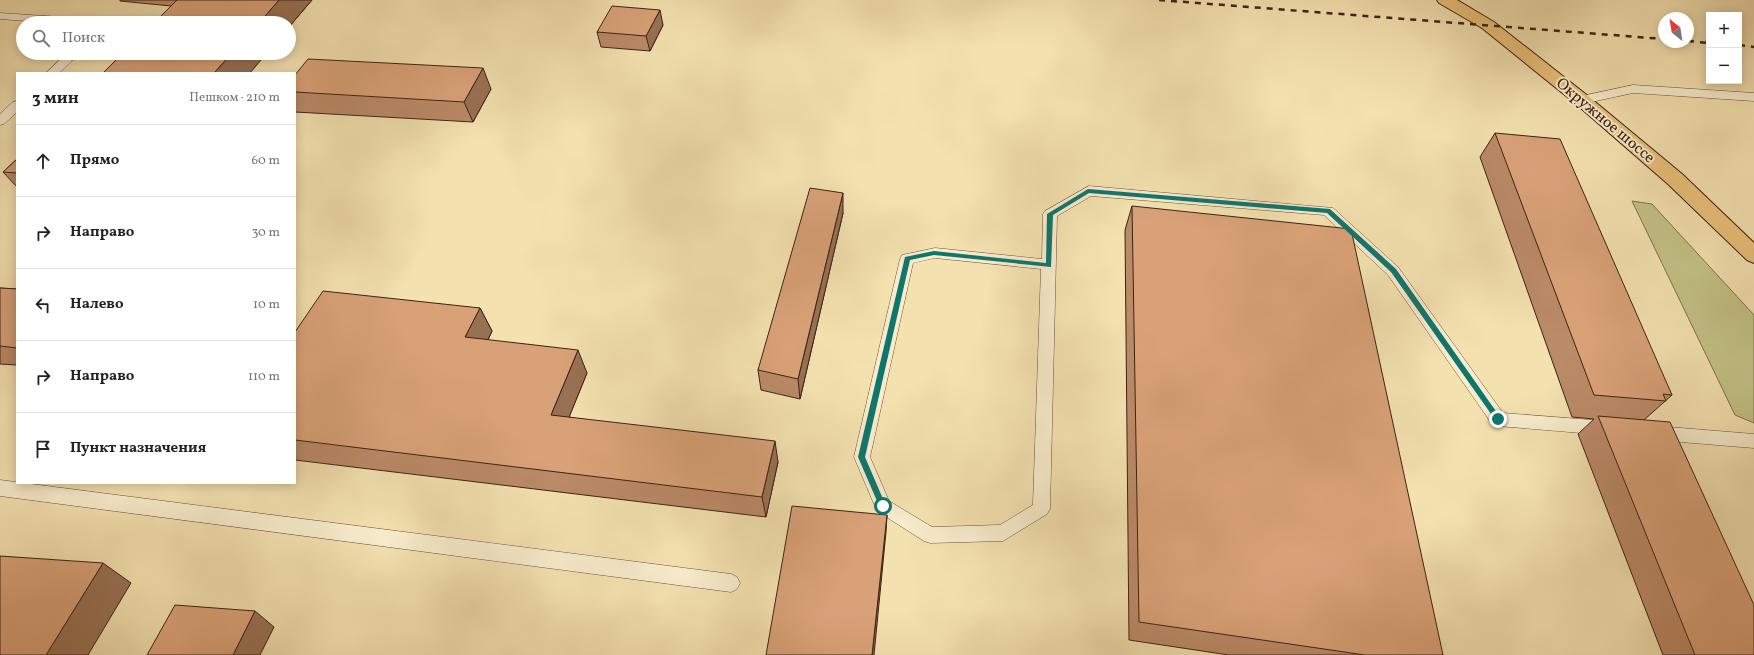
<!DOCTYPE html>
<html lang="ru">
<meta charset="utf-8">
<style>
body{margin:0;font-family:Vollkorn,serif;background:#f2f2f2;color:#222}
.controls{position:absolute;right:12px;top:12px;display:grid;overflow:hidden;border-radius:0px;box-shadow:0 2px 10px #0003}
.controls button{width:36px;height:36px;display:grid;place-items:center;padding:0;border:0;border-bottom:1px solid #e0e0e0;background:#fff;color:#222;font:20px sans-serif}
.compass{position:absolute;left:1658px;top:12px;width:36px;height:36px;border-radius:50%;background:#fff;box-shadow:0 2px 10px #0003;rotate:330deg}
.stop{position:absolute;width:12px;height:12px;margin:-9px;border:3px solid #0f766e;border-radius:50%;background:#fff}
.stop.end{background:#0f766e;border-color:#fff;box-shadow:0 1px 4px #0008}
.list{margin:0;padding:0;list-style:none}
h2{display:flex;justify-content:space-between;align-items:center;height:52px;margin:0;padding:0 16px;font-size:17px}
h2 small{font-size:13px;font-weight:400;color:#767676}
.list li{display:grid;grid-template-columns:26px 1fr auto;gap:12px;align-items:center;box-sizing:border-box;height:72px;padding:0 16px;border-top:1px solid #e0e0e0}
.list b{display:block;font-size:15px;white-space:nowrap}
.list em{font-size:13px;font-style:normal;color:#767676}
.icon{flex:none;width:22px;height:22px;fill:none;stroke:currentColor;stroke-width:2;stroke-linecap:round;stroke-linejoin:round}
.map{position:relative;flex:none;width:1754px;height:655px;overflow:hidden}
.search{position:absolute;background:#fff;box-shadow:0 2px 10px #0003;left:16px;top:16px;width:280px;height:44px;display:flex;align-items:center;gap:10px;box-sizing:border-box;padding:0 14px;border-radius:22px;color:#767676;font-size:15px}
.panel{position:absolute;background:#fff;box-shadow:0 2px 10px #0003;left:16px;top:72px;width:280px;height:412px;border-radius:0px}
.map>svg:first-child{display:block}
.green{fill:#c3c186;stroke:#80724e}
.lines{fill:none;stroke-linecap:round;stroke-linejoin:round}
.lane-casing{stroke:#6a523c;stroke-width:1}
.primary-casing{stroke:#3c2316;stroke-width:2}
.lane{fill:#f8eccc;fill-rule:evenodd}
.primary{fill:#eac078;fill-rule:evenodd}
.rail{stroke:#3c2316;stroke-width:2.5;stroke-dasharray:6 6;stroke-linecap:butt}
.wall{fill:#bb8a67;stroke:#3c2316}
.shaded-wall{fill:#987154;stroke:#3c2316}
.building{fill:#d9a178;stroke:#3c2316}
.route{fill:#0f766e}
.labels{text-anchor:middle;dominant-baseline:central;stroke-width:4;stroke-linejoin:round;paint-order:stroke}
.street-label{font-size:16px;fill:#3c2316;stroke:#f8eccc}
</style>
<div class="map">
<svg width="1754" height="655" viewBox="0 0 1754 655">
<rect width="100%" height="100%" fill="#f4e1b0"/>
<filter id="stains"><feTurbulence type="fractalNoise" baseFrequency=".005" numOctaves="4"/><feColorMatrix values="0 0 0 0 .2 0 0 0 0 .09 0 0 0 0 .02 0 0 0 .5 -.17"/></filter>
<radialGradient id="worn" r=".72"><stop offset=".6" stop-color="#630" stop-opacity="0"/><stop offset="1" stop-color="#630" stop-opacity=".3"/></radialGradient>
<path class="green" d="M 1632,201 L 1652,204 L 1754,315 L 1754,423 L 1735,415 Z"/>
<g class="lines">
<defs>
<path id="lane" d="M 0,13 L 105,20 L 111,23 L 55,23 L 0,19 Z
M 67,53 L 80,53 L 59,73 L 46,73 Z
M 1633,85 L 1754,93 L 1754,101 L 1633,93 L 1582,104 L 1576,100 L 1582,96 Z
M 17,101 L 17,112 L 4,124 L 0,125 L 0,114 L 13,102 Z
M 1089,186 L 1333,208 L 1398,267 L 1503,413 L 1606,421 L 1612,423 L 1614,428 L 1612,433 L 1606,435 L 1498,426 L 1492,424 L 1388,275 L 1324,215 L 1091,196 L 1057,216 L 1050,509 L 1047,514 L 1003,541 L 930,543 L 924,541 L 877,511 L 854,457 L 900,259 L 902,255 L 935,248 L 1042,259 L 1043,214 L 1045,211 ZM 935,258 L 1041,269 L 1033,505 L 1000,525 L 932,527 L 889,501 L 870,457 L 913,263 Z
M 1656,426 L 1754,434 L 1754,448 L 1656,440 L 1650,438 L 1648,433 L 1650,428 Z
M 0,480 L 731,574 L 737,577 L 740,583 L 737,589 L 731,592 L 0,496 Z"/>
<path id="primary" d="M 1437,0 L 1457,0 L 1494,22 L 1588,96 L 1682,174 L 1754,243 L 1754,263 L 1747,260 L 1668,184 L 1576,104 L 1482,28 L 1439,3 Z"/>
</defs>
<use href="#lane" class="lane-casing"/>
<use href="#primary" class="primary-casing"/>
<use href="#lane" class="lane"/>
<use href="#primary" class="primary"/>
<path class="rail" d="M 1159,0 L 1664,39
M 1688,41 L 1709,43
M 1739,45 L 1754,47"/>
</g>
<path class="wall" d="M 120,0 L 312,0 L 289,27 L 289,23 L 171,6 L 120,1 Z
M 663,25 L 650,51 L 601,47 L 597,32 Z
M 295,75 L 491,89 L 473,122 L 295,112 Z
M 1495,133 L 1672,395 L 1644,420 L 1754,655 L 1663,655 L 1578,434 L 1594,419 L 1572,417 L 1480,157 Z
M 17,159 L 17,187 L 3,172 Z
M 1132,206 L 1443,655 L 1229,655 L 1129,640 L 1125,230 Z
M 843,213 L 800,399 L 761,390 L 758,370 Z
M 0,288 L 17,289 L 17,365 L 0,364 Z
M 480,308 L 492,331 L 488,340 L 587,373 L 569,417 L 778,462 L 766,517 L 295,460 L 295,332 Z"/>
<path class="shaded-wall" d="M 279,0 L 312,0 L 289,27 L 289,23 L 259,23 Z
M 660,10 L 663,25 L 650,51 L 646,36 Z
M 232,53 L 267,53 L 250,73 L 214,73 Z
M 483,68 L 491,89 L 473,122 L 464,102 Z
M 843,193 L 843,213 L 800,399 L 798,379 Z
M 480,308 L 492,331 L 478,360 L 465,337 Z
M 578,350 L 587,373 L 561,437 L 551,415 Z
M 775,441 L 778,462 L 766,517 L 762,497 Z
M 887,515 L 886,532 L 874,655 L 872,655 Z
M 103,563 L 131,583 L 88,655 L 46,655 Z
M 255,611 L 274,627 L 260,655 L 233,655 Z"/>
<path class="building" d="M 177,0 L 279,0 L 259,23 L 154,23 Z
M 612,6 L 660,10 L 646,36 L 597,32 Z
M 123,53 L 232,53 L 214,73 L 103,73 Z
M 308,59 L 483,68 L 464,102 L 295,92 L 295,75 Z
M 1495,133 L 1560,139 L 1672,395 L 1663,394 L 1666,401 L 1594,395 Z
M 17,159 L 17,173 L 3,172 Z
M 810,188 L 843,193 L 798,379 L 758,370 Z
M 1132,206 L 1351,229 L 1443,655 L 1365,655 L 1139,622 Z
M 0,288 L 17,289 L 17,348 L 0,346 Z
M 323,291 L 480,308 L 465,337 L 578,350 L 551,415 L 775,441 L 762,497 L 295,440 L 295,332 Z
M 1598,416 L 1670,422 L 1754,605 L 1754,655 L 1695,655 Z
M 792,506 L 887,515 L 872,655 L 766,655 Z
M 0,556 L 103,563 L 46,655 L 0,655 Z
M 175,605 L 255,611 L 233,655 L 147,655 Z"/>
<path class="route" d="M 1088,189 L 1330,209 L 1396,269 L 1500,417 L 1500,421 L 1496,421 L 1391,272 L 1327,213 L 1089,193 L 1053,215 L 1051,267 L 934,255 L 910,260 L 865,457 L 886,506 L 885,508 L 880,508 L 858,457 L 905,257 L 934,251 L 1046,263 L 1047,214 Z"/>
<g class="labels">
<g class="street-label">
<text transform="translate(1605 121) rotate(40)">Окружное шоссе</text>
</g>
</g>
<rect width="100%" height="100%" filter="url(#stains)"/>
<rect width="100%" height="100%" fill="url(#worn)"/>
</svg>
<div class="controls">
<button>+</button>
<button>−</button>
</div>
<svg class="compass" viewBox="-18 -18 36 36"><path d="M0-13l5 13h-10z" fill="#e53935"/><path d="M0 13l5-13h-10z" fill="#767676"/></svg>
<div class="stop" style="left:883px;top:506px"></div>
<div class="stop end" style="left:1498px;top:419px"></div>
<div class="search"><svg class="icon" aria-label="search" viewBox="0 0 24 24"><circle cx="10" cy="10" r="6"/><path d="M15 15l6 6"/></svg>Поиск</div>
<section class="panel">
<h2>3 мин<small>Пешком · 210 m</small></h2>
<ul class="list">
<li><svg class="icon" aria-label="ahead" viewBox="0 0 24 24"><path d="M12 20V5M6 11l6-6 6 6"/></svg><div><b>Прямо</b></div><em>60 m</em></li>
<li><svg class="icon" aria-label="right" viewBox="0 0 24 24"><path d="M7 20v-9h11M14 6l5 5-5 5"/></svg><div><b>Направо</b></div><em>30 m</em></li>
<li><svg class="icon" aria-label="left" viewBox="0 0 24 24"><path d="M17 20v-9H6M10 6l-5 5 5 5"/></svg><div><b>Налево</b></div><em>10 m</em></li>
<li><svg class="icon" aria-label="right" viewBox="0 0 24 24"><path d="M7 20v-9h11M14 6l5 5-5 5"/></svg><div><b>Направо</b></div><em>110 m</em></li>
<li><svg class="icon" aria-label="arrive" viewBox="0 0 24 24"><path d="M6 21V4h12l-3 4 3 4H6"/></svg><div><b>Пункт назначения</b></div></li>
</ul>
</section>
</div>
